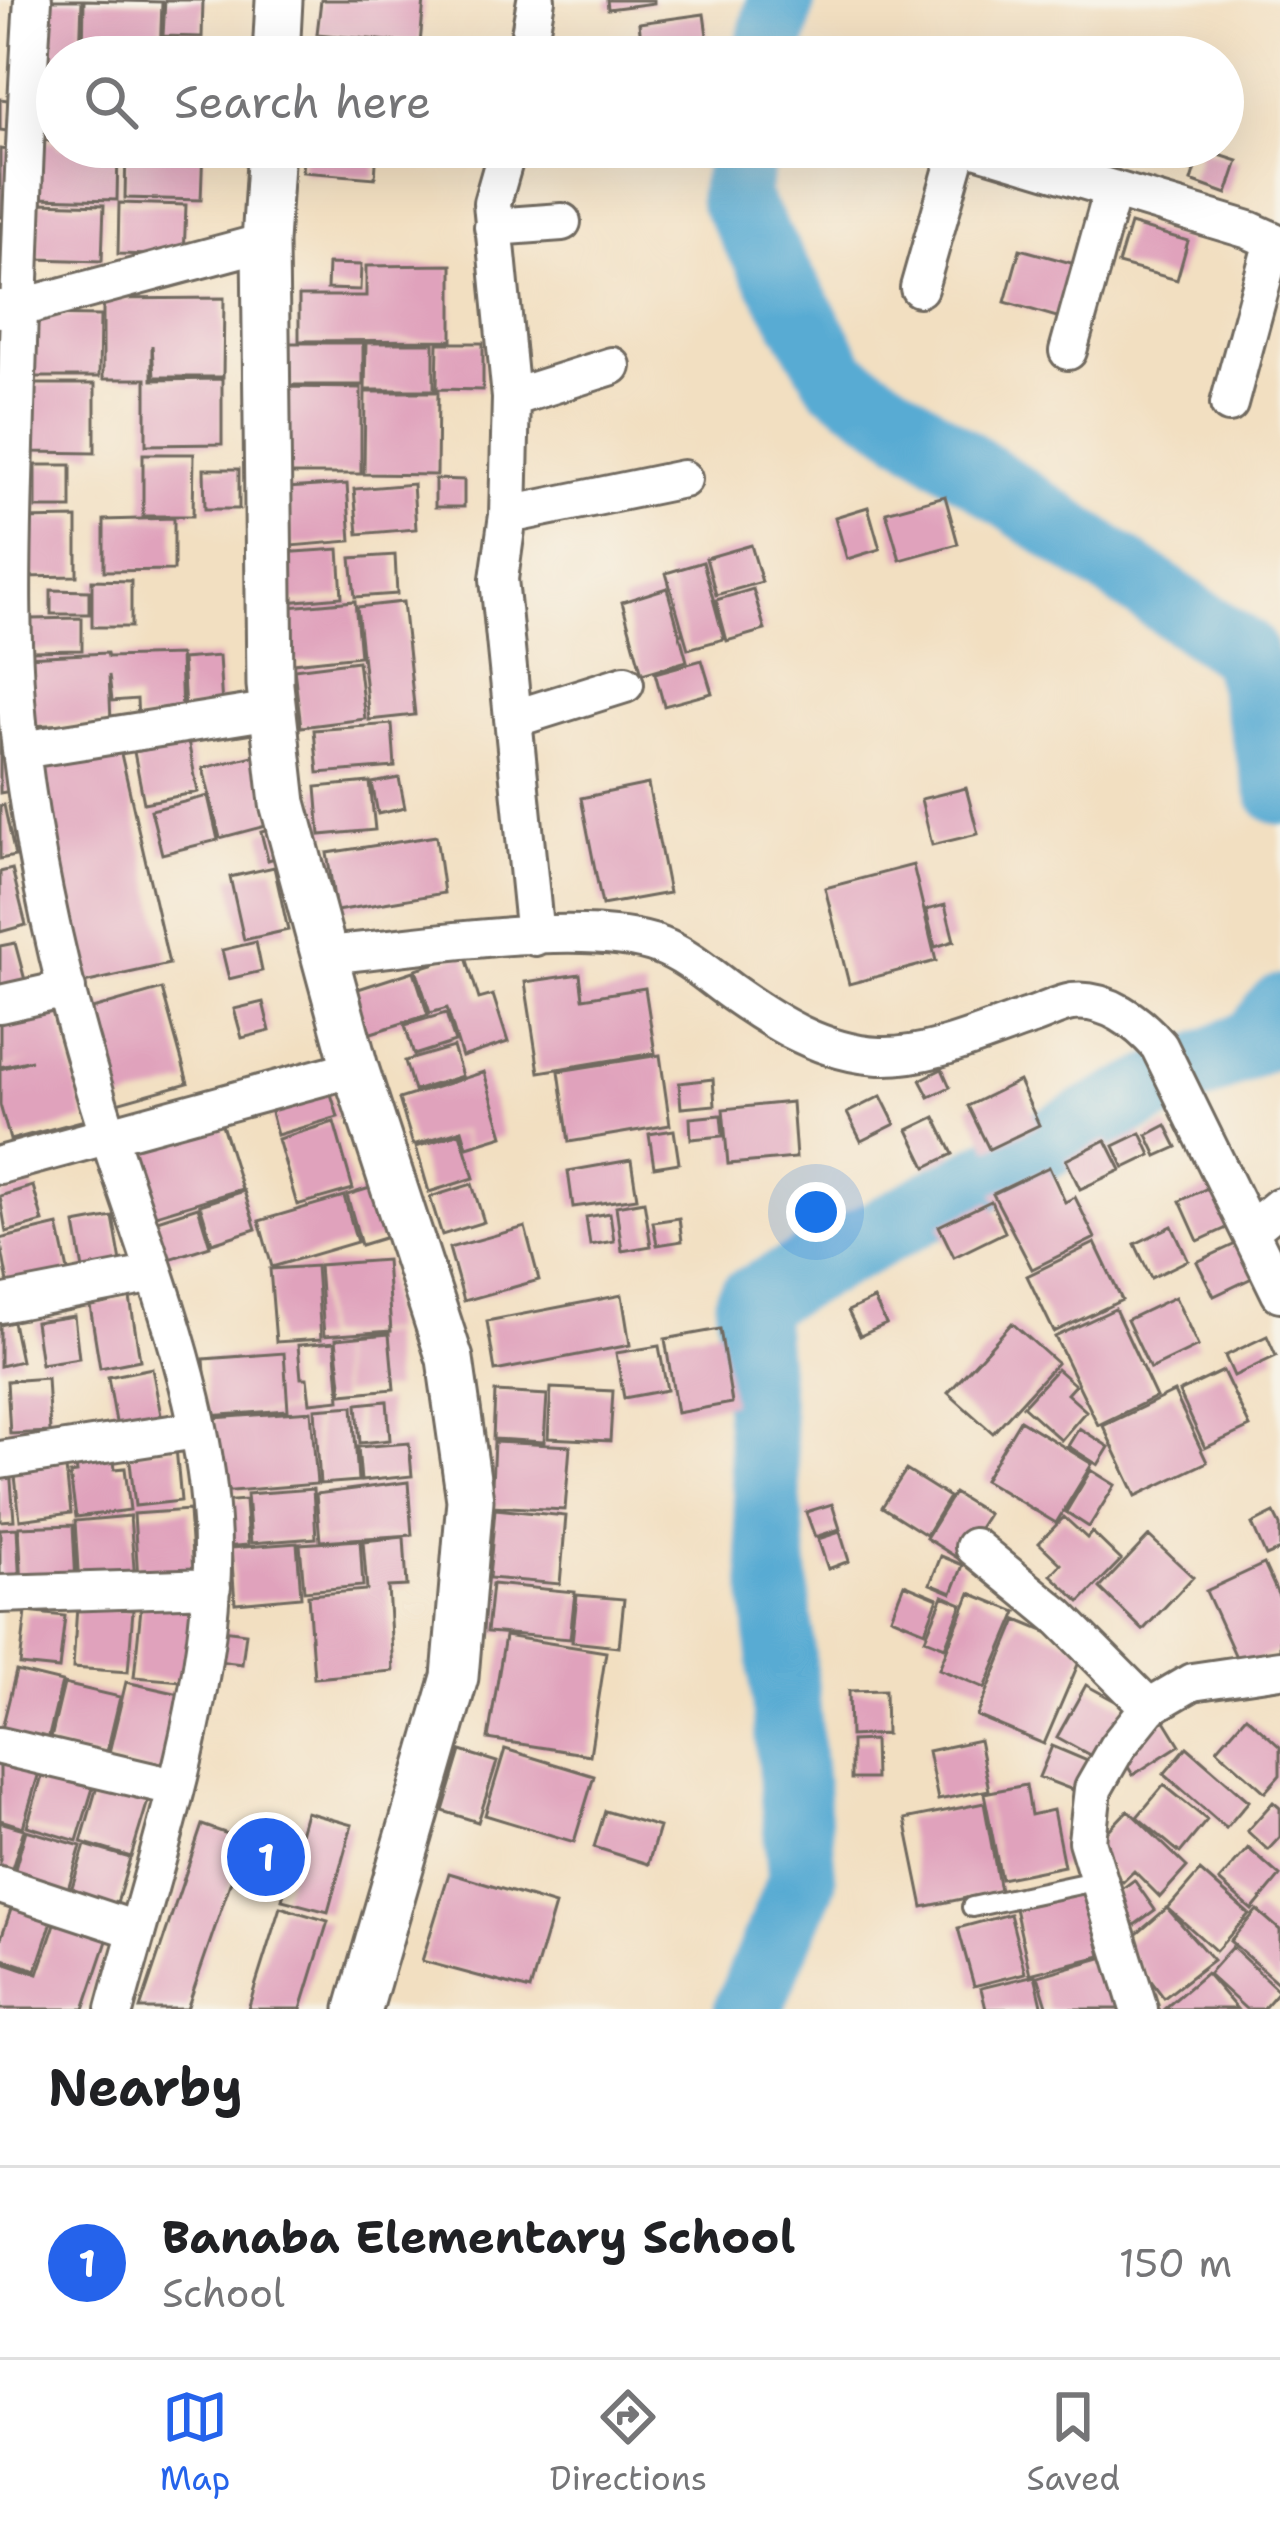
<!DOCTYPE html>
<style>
body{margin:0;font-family:"Shantell Sans",sans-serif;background:#f2f2f2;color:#202124}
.you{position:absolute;left:816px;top:1212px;width:42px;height:42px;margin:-30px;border:9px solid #fff;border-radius:50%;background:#1a73e8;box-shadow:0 0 0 18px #1a73e833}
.badge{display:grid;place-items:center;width:78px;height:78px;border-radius:50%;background:#2563eb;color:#fff;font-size:39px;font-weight:700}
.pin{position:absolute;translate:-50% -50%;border:6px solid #fff;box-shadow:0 3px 12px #0006}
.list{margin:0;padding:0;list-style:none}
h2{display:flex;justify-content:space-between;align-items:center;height:156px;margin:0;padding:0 48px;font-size:51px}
h2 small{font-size:39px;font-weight:400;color:#757577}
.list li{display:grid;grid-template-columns:78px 1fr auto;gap:36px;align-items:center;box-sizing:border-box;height:192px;padding:0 48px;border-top:3px solid #e0e0e0}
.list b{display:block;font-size:45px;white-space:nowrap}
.list p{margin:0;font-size:39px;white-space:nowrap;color:#757577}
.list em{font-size:39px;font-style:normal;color:#757577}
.icon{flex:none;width:66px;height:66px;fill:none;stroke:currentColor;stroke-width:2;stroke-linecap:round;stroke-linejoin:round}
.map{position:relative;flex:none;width:1280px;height:2009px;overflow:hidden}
.search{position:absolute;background:#fff;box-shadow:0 12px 48px #0002;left:36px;right:36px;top:36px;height:132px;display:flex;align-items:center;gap:30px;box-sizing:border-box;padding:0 42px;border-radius:66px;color:#757577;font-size:45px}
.sheet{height:348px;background:#fff}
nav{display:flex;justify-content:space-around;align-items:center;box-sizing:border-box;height:168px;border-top:3px solid #e0e0e0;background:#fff;font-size:33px;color:#757577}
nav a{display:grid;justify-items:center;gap:6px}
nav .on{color:#2563eb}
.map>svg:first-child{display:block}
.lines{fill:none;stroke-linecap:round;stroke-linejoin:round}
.river{stroke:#58abd3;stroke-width:69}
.building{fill:#e0a2bc}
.service-casing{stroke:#716a60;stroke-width:24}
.minor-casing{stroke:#716a60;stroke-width:42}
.tertiary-casing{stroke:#716a60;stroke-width:51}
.service{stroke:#fff;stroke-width:18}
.minor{stroke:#fff;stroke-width:36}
.tertiary{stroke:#fff;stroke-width:45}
</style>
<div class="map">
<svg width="1280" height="2009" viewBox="0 0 1280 2009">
<rect width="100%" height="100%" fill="#f7f3e8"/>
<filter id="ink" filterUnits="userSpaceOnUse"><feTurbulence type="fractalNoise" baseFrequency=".00833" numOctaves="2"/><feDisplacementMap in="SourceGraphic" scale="24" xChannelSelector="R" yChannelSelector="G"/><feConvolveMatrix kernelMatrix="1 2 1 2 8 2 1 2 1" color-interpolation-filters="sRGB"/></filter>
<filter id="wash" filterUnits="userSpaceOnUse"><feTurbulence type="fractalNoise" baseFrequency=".004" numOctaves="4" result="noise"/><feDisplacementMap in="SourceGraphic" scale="48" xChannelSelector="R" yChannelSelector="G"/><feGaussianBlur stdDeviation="2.7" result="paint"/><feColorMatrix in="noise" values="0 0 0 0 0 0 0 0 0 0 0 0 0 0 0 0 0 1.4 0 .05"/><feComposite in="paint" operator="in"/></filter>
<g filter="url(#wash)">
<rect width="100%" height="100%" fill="#f2dfc1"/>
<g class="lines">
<path class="river" d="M 767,57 L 781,0
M 745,147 L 733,197 L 838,379 L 1243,652 L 1280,790
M 748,2009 L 802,1880 L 749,1302 L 1122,1104 L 1256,1041 L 1280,1009"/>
</g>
<g id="blocks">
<path class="building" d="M 39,0 L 82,0 L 80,57 L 57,57 L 57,64 L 37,63 Z
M 84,0 L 162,2 L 160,57 L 83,57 Z
M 165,0 L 203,0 L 202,37 L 163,36 Z
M 321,0 L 424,0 L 420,44 L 317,34 Z
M 607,0 L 654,0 L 654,3 L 608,9 Z
M 704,14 L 710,57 L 643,57 L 639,23 Z
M 312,45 L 382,50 L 382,57 L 311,57 Z
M 43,67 L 57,67 L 57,135 L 40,134 Z
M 0,99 L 8,100 L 7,131 L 0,130 Z
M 37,140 L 57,141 L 57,147 L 118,147 L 117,200 L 35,198 Z
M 126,147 L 203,147 L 201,200 L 125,198 Z
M 304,147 L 377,147 L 375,178 L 302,172 Z
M 386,147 L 421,147 L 420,159 L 385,157 Z
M 0,149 L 10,150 L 9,217 L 0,217 Z
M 1201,149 L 1238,161 L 1227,194 L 1191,181 Z
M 39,203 L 104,205 L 102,261 L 37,259 Z
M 119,203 L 186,205 L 184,256 L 118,254 Z
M 0,223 L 6,223 L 5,282 L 0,282 Z
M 1130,224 L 1188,241 L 1177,280 L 1118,264 Z
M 1020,249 L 1075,264 L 1060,318 L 1005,302 Z
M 328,264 L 361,265 L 360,290 L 327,289 Z
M 452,265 L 452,340 L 299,341 L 299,296 L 366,296 L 366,266 Z
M 224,298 L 223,377 L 154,377 L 152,345 L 152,380 L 222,379 L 222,444 L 146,445 L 146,379 L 103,379 L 103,299 Z
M 29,315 L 100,316 L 99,377 L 28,377 Z
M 288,343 L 363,343 L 363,385 L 288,385 Z
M 366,343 L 434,343 L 434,390 L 365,390 Z
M 438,343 L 483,343 L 483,390 L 437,389 Z
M 31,384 L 95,384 L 95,453 L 30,452 Z
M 284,387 L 361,388 L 361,474 L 284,474 Z
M 365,392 L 438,392 L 437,475 L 364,474 Z
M 143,454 L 194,454 L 193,516 L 143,516 Z
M 36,465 L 71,465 L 71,508 L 36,508 Z
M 204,469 L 239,469 L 239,509 L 205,509 Z
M 435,479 L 464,480 L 464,507 L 435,507 Z
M 347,484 L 351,541 L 291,546 L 287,488 Z
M 413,484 L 416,529 L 358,534 L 354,489 Z
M 945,496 L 958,544 L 900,560 L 886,512 Z
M 868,507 L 880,549 L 847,559 L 835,517 Z
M 77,518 L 77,576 L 22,577 L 21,519 Z
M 174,518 L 174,570 L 104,571 L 104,520 Z
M 751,545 L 762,582 L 716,595 L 706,558 Z
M 339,549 L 342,597 L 285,602 L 281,553 Z
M 395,555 L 397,594 L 355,597 L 351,558 Z
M 703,562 L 724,639 L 688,649 L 666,573 Z
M 92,580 L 131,581 L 131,627 L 92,627 Z
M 667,588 L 687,661 L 642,674 L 622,602 Z
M 753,589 L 765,630 L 727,641 L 716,600 Z
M 51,590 L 89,591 L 89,614 L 51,614 Z
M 355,601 L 360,656 L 293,663 L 288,607 Z
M 403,602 L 415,715 L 369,720 L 357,607 Z
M 82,618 L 82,650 L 31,651 L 31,619 Z
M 107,653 L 108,657 L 180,655 L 182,717 L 138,720 L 137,699 L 112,701 L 109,675 L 111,722 L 28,726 L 25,657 Z
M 219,656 L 222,707 L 185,709 L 182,659 Z
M 702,660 L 712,693 L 664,706 L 655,673 Z
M 358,661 L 365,719 L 301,727 L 294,669 Z
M 392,724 L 395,767 L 318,773 L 314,730 Z
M 116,732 L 169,964 L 75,985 L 22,754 Z
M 0,739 L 11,791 L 0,793 Z
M 188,741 L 198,792 L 144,803 L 134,752 Z
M 257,755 L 273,824 L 220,838 L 203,768 Z
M 399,778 L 405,808 L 378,814 L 372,783 Z
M 370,782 L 375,830 L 320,835 L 316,787 Z
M 648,784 L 669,893 L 602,905 L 581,798 Z
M 966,788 L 978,834 L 932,845 L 921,799 Z
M 208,796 L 218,840 L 162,854 L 151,810 Z
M 4,805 L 15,856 L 0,859 L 0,806 Z
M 279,827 L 285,855 L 268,860 L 261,832 Z
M 436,836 L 444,893 L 336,911 L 327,853 Z
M 913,865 L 936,961 L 849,984 L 825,888 Z
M 274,867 L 288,930 L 244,940 L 230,877 Z
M 12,869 L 26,925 L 0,932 L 0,872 Z
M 945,905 L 954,941 L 935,947 L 926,910 Z
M 256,942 L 262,971 L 229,979 L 222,950 Z
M 15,943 L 26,984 L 0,990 L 0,946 Z
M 465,954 L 479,999 L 493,995 L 508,1042 L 462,1057 L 447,1008 L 430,1013 L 416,969 Z
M 414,971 L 428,1015 L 365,1035 L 352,991 Z
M 580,974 L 583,998 L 645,988 L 655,1053 L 539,1072 L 525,982 Z
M 162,989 L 188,1083 L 110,1105 L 85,1011 Z
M 55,1001 L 85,1120 L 10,1140 L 0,1105 L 0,1069 L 32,1060 L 0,1067 L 0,1016 Z
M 263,1002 L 270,1031 L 242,1038 L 234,1009 Z
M 446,1013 L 455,1042 L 414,1055 L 405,1025 Z
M 453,1047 L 462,1076 L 414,1091 L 405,1061 Z
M 660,1055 L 670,1125 L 569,1142 L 559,1071 Z
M 942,1069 L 950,1087 L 929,1097 L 920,1080 Z
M 484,1072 L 503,1136 L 467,1147 L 462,1130 L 413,1145 L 399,1099 Z
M 713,1079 L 715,1105 L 681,1108 L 679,1083 Z
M 1019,1081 L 1039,1125 L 989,1149 L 968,1106 Z
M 328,1084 L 338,1117 L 277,1135 L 268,1101 Z
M 881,1096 L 895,1124 L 861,1141 L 847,1113 Z
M 792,1102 L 796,1158 L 728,1164 L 723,1109 Z
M 721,1115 L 723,1136 L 691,1139 L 690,1118 Z
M 935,1117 L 953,1154 L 926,1167 L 908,1130 Z
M 220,1118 L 242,1189 L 146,1218 L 125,1147 Z
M 334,1122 L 353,1189 L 297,1205 L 278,1139 Z
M 1166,1125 L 1177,1147 L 1157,1156 L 1147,1135 Z
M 674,1130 L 679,1163 L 654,1167 L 649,1134 Z
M 460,1133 L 474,1178 L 429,1192 L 416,1147 Z
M 1141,1133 L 1151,1155 L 1124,1168 L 1114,1146 Z
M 1106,1140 L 1121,1170 L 1080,1189 L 1066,1160 Z
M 631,1160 L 637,1198 L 573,1207 L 568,1171 Z
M 1049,1167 L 1065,1202 L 1075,1197 L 1095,1238 L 1032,1269 L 993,1194 Z
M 472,1184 L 484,1222 L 442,1235 L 430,1197 Z
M 380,1185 L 394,1235 L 361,1245 L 347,1195 Z
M 1214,1185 L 1233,1225 L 1198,1241 L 1180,1201 Z
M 33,1186 L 43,1222 L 6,1232 L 0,1196 Z
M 244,1191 L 256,1229 L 212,1243 L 200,1205 Z
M 344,1196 L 357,1242 L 272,1267 L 259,1221 Z
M 644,1201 L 651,1246 L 622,1251 L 616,1206 Z
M 991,1201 L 1005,1232 L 954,1257 L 939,1226 Z
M 198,1207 L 210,1246 L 163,1261 L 151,1222 Z
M 610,1213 L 614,1241 L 590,1245 L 586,1217 Z
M 113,1217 L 122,1268 L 84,1275 L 75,1224 Z
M 679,1218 L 682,1241 L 657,1245 L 653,1222 Z
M 58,1225 L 70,1280 L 10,1294 L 0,1239 Z
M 1172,1226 L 1188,1260 L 1151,1278 L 1135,1244 Z
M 525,1227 L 539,1280 L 464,1301 L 449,1248 Z
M 1240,1242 L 1256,1276 L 1214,1296 L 1197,1262 Z
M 1095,1243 L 1122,1300 L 1054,1332 L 1027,1276 Z
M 386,1260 L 391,1331 L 324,1336 L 319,1265 Z
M 316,1266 L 321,1339 L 276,1342 L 270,1269 Z
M 622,1295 L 630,1345 L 495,1371 L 487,1321 Z
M 1175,1297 L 1198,1346 L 1150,1369 L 1127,1320 Z
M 130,1298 L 140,1360 L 100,1368 L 90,1306 Z
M 874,1299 L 886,1324 L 860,1336 L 848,1311 Z
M 1115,1309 L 1156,1397 L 1098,1425 L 1055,1337 Z
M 74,1316 L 79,1358 L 41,1364 L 35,1322 Z
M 13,1322 L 21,1361 L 0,1366 L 0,1325 Z
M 1012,1323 L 1057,1363 L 993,1433 L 948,1393 Z
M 720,1329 L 732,1403 L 677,1413 L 665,1339 Z
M 389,1334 L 394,1389 L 342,1394 L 336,1339 Z
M 1267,1336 L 1276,1356 L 1234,1376 L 1225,1356 Z
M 335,1342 L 340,1400 L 310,1403 L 307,1378 L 301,1378 L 298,1345 Z
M 659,1346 L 667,1390 L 624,1398 L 616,1353 Z
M 284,1353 L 288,1410 L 208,1416 L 204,1359 Z
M 152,1368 L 164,1431 L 119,1439 L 108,1377 Z
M 1057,1369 L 1075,1385 L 1067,1394 L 1086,1411 L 1061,1440 L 1023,1406 Z
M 1223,1371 L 1250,1427 L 1205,1448 L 1179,1392 Z
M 47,1378 L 50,1432 L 10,1434 L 7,1381 Z
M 551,1388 L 613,1391 L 610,1441 L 548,1438 Z
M 495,1392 L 547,1395 L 544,1442 L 493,1439 Z
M 1174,1392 L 1207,1462 L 1136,1496 L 1103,1426 Z
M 387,1401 L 390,1440 L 360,1443 L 357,1404 Z
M 353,1406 L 358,1481 L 320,1484 L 315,1409 Z
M 311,1411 L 317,1484 L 220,1492 L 214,1418 Z
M 1020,1420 L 1092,1464 L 1056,1523 L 984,1480 Z
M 1079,1428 L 1109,1447 L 1098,1465 L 1068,1446 Z
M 494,1442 L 570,1446 L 565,1510 L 491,1506 Z
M 409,1443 L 412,1476 L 361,1481 L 358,1447 Z
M 112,1446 L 115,1469 L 125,1468 L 130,1510 L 76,1517 L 70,1474 L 77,1473 L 74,1450 Z
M 176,1448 L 181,1501 L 135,1506 L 129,1453 Z
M 65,1460 L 71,1513 L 20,1520 L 14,1467 Z
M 10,1468 L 14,1520 L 0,1521 L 0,1469 Z
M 906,1470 L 949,1497 L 926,1535 L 882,1507 Z
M 1091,1470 L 1115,1485 L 1089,1527 L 1066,1512 Z
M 408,1482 L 412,1535 L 320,1541 L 316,1494 Z
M 313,1489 L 316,1538 L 251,1543 L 247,1494 Z
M 954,1493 L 988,1514 L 959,1559 L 926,1538 Z
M 245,1500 L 248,1545 L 223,1547 L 220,1502 Z
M 832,1504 L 840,1529 L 815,1537 L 806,1512 Z
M 495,1509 L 566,1516 L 560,1584 L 489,1578 Z
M 189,1510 L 193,1574 L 138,1579 L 134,1514 Z
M 1274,1513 L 1280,1525 L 1280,1550 L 1266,1556 L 1252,1524 Z
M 130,1516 L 135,1581 L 79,1585 L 75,1521 Z
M 1064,1517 L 1087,1538 L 1092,1532 L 1121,1560 L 1080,1602 L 1051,1575 L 1061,1564 L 1039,1543 Z
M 73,1525 L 76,1584 L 22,1587 L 19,1527 Z
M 17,1528 L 20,1588 L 0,1589 L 0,1529 Z
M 840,1532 L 849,1561 L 828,1569 L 818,1539 Z
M 1149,1536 L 1193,1577 L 1143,1630 L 1100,1588 Z
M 404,1537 L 407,1586 L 388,1587 L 393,1671 L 314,1678 L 308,1595 L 367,1590 L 363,1541 Z
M 360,1540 L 363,1586 L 304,1591 L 300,1544 Z
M 297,1543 L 301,1597 L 235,1603 L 231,1548 Z
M 941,1556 L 963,1565 L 952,1593 L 930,1584 Z
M 1264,1564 L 1280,1599 L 1280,1650 L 1241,1668 L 1206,1591 Z
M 492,1584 L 575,1592 L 570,1639 L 487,1632 Z
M 904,1584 L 938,1598 L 925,1631 L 891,1617 Z
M 970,1593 L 1017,1612 L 985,1688 L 939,1669 Z
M 577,1595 L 624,1599 L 619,1647 L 572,1642 Z
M 943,1596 L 962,1604 L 945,1647 L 925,1639 Z
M 142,1598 L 199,1603 L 192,1682 L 134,1677 Z
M 77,1606 L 133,1610 L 128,1672 L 73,1668 Z
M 26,1612 L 65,1616 L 59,1669 L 20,1665 Z
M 1017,1620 L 1085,1648 L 1044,1744 L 977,1716 Z
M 214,1629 L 246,1633 L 242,1664 L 210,1660 Z
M 505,1636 L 606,1652 L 590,1755 L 488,1739 Z
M 16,1671 L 62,1682 L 46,1748 L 0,1737 Z
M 126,1682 L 184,1695 L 165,1775 L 107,1761 Z
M 64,1684 L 120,1697 L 105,1760 L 49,1747 Z
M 1086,1685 L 1126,1707 L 1097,1759 L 1057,1737 Z
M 885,1690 L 886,1734 L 850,1736 L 849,1691 Z
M 1246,1716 L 1280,1747 L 1280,1775 L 1265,1792 L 1217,1749 Z
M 1164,1719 L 1180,1745 L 1133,1775 L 1117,1749 Z
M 874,1740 L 875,1779 L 851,1779 L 851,1741 Z
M 979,1740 L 989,1790 L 938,1800 L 928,1751 Z
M 1052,1746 L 1090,1762 L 1078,1792 L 1039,1777 Z
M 1187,1747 L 1249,1801 L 1226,1828 L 1164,1774 Z
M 505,1749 L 594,1776 L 574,1842 L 485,1815 Z
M 461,1751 L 497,1762 L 478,1822 L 443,1811 Z
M 0,1757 L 40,1769 L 23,1827 L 0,1820 Z
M 46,1762 L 96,1778 L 77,1841 L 27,1826 Z
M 100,1776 L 151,1791 L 131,1857 L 81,1842 Z
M 1026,1785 L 1031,1815 L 1053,1810 L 1064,1866 L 1001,1879 L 984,1793 Z
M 1164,1785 L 1207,1820 L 1180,1853 L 1137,1817 Z
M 1273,1802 L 1280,1808 L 1280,1837 L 1268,1850 L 1247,1831 Z
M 984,1803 L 1000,1891 L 923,1907 L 905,1819 Z
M 1128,1810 L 1187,1867 L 1160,1897 L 1134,1871 L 1123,1882 L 1090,1850 Z
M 605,1811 L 659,1827 L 648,1864 L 594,1847 Z
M 306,1812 L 352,1825 L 328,1912 L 282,1900 Z
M 0,1822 L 24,1829 L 8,1882 L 0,1880 Z
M 202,1825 L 245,1840 L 187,2009 L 140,2009 Z
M 26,1830 L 81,1846 L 65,1899 L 11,1883 Z
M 85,1845 L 130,1858 L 114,1914 L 68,1900 Z
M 1248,1848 L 1280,1876 L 1252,1910 L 1219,1881 Z
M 1200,1871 L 1249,1914 L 1216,1951 L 1168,1908 Z
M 449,1873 L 555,1905 L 530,1990 L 422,1961 Z
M 1134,1880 L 1155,1910 L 1129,1929 L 1108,1899 Z
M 1085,1891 L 1101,1956 L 1030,1974 L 1015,1908 Z
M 15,1898 L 55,1912 L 36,1970 L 0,1958 L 0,1941 Z
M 280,1907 L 328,1921 L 301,2009 L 248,2009 Z
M 1167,1908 L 1213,1960 L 1164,1998 L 1124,1945 Z
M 1257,1910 L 1280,1930 L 1280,1985 L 1230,1941 Z
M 1010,1914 L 1025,1973 L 974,1986 L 958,1928 Z
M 58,1915 L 110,1932 L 84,2009 L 0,2009 L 0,1961 L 38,1974 Z
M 1232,1947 L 1279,1991 L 1263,2009 L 1246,2009 L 1208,1974 Z
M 1108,1956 L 1122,2009 L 1048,2009 L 1038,1976 Z
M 1206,1973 L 1237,2009 L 1164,2009 Z
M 1035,1975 L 1043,2009 L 986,2009 L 981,1988 Z"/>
</g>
</g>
<g filter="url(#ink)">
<use href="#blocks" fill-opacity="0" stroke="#716a60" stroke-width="3"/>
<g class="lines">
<defs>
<path id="service" d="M 972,1907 L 1099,1880"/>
<path id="minor" d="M 33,0 C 24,137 20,274 16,411 C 13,524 7,637 21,750 C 37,882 69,1014 110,1140 C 156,1282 222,1437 211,1589 C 202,1725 151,1877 115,2009
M 526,57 L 536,0
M 619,57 L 629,56
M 508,147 L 492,203 L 511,398 L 508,515 L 499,579 L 535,937
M 972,147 L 1249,230 L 1280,244
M 493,227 L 562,222
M 919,288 L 959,147
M 0,309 L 19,308 L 265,242
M 1068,351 L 1113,189
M 511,398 L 612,366
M 1229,404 L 1273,241
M 508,515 L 683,479
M 513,719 L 625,684
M 21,750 L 273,710
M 324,955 C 408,948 587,917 661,946 C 687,956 708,975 730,991 C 775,1023 823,1053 879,1056 C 928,1058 983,1033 1029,1017 C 1043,1013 1058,1004 1072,1002 C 1107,998 1138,1022 1159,1046 L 1280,1293
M 0,1004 L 67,989
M 0,1165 L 355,1068
M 1252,1229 L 1280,1206
M 0,1304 L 154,1274
M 0,1460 L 197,1430
M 974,1547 L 1058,1616 L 1149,1707
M 0,1594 L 212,1587
M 0,1746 L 174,1787
M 0,1885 L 136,1930
M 1139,2009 L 1087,1841 L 1093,1789 L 1117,1747 L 1149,1707 L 1192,1682 L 1280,1669"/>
<path id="tertiary" d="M 276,57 L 279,0
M 271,147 L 265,242 L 270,685 L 283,803 L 355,1068 L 450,1359 L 470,1500 L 455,1677 L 359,2009"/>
</defs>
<use href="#service" class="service-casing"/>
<use href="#minor" class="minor-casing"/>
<use href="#tertiary" class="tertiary-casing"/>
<use href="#service" class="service"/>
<use href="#minor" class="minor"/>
<use href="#tertiary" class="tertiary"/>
</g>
</g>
</svg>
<div class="you"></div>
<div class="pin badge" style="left:266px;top:1857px">1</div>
<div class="search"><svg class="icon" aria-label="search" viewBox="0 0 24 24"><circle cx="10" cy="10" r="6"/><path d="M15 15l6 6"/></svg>Search here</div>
</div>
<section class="sheet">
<h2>Nearby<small></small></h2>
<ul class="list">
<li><span class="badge">1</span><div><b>Banaba Elementary School</b><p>School</p></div><em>150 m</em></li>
</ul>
</section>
<nav>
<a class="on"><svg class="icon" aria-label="map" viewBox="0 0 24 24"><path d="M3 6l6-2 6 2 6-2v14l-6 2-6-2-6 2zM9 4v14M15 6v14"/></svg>Map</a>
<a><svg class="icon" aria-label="directions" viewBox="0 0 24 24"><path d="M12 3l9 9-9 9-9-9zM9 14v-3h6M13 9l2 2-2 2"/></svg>Directions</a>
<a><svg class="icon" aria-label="saved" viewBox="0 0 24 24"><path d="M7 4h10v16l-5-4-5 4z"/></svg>Saved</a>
</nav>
